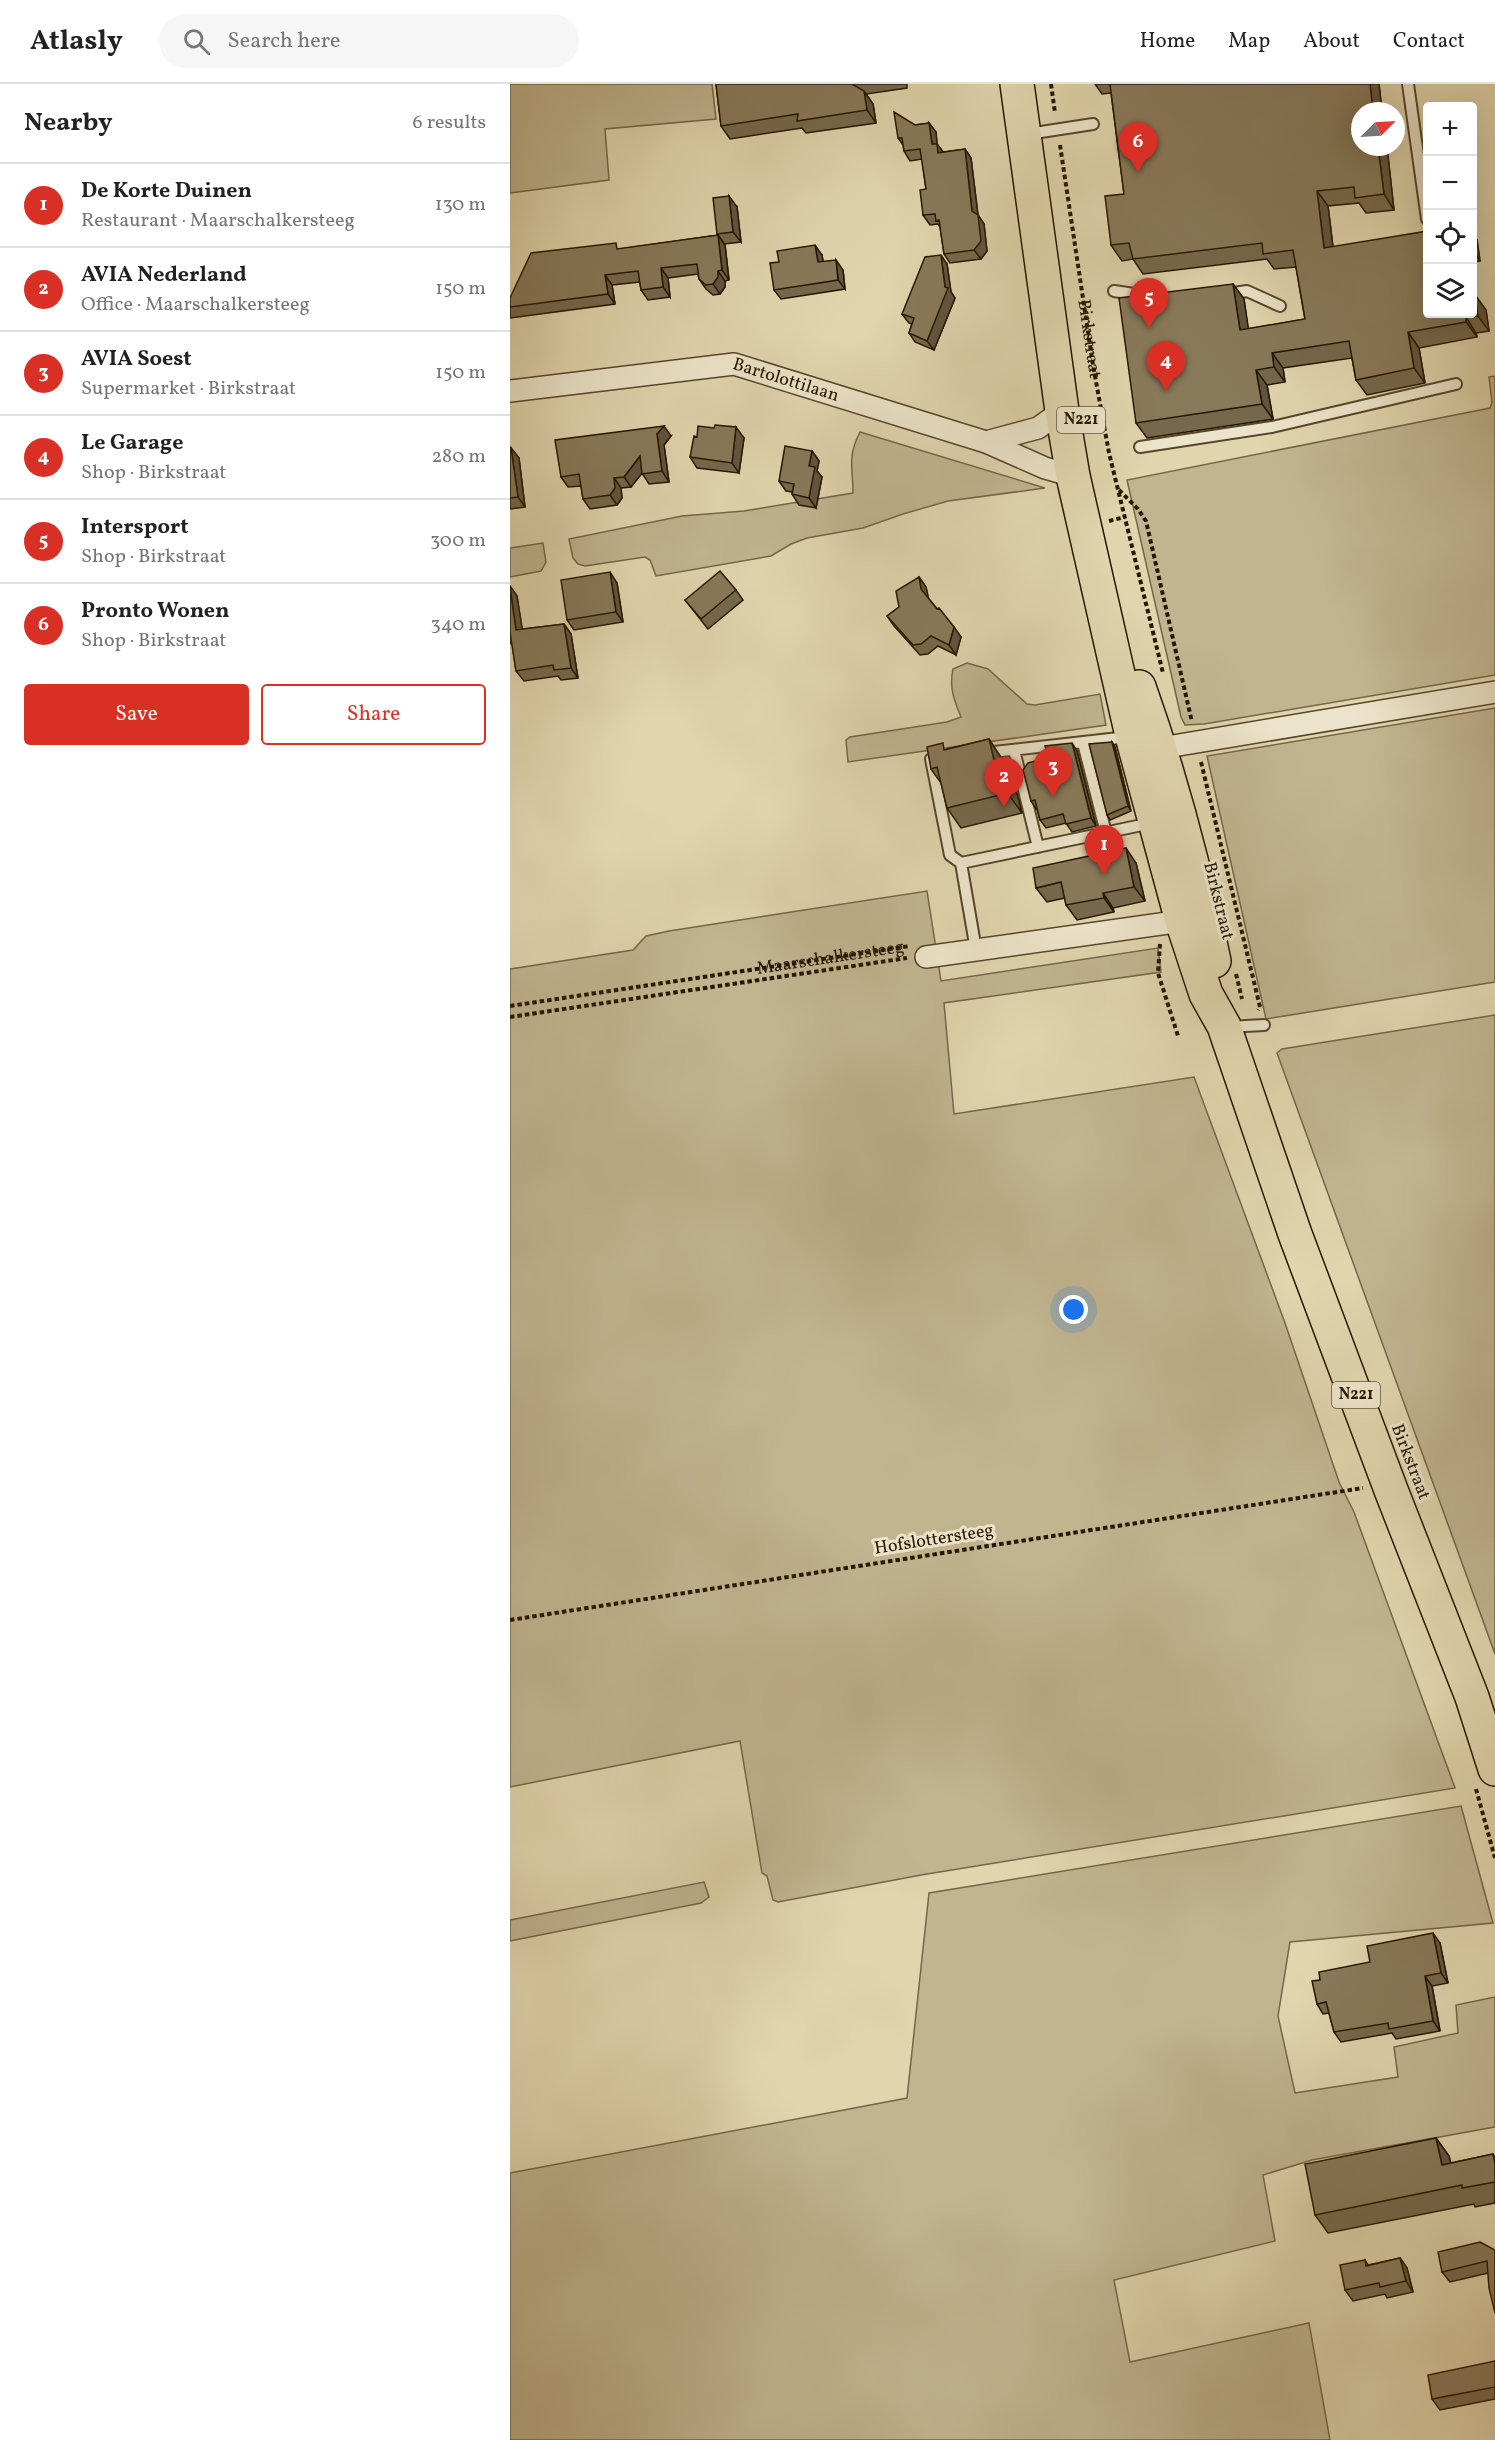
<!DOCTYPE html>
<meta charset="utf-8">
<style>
body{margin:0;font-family:Vollkorn,serif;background:#f6f6f6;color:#222}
.controls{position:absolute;right:18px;top:18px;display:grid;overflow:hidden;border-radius:6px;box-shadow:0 6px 24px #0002}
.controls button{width:54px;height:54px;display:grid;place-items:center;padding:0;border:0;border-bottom:2px solid #e0e0e0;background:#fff;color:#222;font:30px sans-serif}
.compass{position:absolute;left:841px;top:18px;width:54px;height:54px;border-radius:50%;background:#fff;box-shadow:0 6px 24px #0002;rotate:66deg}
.you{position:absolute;left:564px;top:1226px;width:21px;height:21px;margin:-15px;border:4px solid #fff;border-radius:50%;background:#1a73e8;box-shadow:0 0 0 9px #1a73e833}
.badge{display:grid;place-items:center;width:39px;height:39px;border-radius:50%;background:#d93025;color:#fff;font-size:20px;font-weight:700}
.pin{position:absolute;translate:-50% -50px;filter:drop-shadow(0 2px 3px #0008)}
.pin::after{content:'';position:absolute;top:32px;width:21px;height:18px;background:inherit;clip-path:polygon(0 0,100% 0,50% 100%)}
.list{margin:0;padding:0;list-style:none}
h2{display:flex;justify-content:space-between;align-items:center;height:78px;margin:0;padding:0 24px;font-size:26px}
h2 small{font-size:20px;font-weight:400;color:#767676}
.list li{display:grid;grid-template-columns:39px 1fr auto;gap:18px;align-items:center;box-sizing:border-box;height:84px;padding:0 24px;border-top:2px solid #e0e0e0}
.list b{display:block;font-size:22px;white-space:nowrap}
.list p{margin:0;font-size:20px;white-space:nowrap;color:#767676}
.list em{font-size:20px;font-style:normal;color:#767676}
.actions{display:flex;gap:12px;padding:18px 24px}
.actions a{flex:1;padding:14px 0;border:2px solid #d93025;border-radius:6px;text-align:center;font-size:21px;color:#d93025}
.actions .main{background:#d93025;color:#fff}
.icon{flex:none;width:33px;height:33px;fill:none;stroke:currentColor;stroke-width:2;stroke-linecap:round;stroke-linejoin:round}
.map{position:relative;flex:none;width:985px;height:2356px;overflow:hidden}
header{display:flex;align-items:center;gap:36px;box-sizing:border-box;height:84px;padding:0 30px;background:#fff;border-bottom:2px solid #e0e0e0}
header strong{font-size:28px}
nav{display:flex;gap:33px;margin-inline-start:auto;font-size:21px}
.search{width:420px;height:54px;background:#f6f6f6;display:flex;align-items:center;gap:15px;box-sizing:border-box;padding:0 21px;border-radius:33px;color:#767676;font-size:22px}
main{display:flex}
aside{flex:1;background:#fff}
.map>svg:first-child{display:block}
.green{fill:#c1b590;stroke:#746648;stroke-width:1.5}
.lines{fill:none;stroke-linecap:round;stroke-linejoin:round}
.lane-casing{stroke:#56462c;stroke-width:14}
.street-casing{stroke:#56462c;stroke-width:24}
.primary-casing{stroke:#271601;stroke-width:36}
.path{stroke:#271601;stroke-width:4;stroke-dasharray:4.5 3;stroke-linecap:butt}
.lane{stroke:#ece4ca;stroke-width:10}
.street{stroke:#ece4ca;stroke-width:21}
.primary{stroke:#e1d5ad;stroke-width:33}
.wall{fill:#75684d;stroke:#271601;stroke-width:1.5}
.shaded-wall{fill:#5f553f;stroke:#271601;stroke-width:1.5}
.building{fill:#88795a;stroke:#271601;stroke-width:1.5}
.labels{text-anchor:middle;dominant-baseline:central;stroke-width:6;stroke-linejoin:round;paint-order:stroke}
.shield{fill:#ece4ca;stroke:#62543d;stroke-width:1.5}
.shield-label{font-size:16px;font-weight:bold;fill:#271601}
.street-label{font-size:18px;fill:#271601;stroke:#ece4ca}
</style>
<header>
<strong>Atlasly</strong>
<div class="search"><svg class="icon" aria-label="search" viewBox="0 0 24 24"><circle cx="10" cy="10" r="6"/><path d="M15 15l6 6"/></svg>Search here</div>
<nav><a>Home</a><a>Map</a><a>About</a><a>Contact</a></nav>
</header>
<main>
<aside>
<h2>Nearby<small>6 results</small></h2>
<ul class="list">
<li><span class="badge">1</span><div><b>De Korte Duinen</b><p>Restaurant · Maarschalkersteeg</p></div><em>130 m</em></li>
<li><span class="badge">2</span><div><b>AVIA Nederland</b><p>Office · Maarschalkersteeg</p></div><em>150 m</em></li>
<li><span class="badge">3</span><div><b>AVIA Soest</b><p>Supermarket · Birkstraat</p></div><em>150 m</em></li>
<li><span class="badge">4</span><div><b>Le Garage</b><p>Shop · Birkstraat</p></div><em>280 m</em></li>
<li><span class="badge">5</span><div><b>Intersport</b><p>Shop · Birkstraat</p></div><em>300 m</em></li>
<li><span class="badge">6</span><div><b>Pronto Wonen</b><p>Shop · Birkstraat</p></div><em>340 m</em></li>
</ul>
<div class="actions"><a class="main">Save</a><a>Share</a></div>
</aside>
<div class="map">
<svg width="985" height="2356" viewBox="0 0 985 2356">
<rect width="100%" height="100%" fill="#e1d5ad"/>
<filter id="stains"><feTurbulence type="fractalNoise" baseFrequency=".00333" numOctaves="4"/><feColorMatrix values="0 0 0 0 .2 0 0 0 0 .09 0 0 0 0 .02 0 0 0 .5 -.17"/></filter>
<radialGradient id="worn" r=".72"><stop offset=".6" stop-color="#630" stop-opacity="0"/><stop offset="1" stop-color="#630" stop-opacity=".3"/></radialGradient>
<path class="green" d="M 0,0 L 202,0 L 206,35 L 95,45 L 99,96 L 0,109 Z
M 985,292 L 985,591 L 694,640 L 675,641 L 671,633 L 617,396 L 980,324 L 982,318 L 979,293 Z
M 350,348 L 535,404 L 438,417 L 393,430 L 353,444 L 297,454 L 281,460 L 261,472 L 146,492 L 140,476 L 135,473 L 75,482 L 68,480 L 63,474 L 59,455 L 172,432 L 234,427 L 343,409 C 343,383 337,373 350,348 Z
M 33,459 L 36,478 L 31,487 L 0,493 L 0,464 Z
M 457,579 L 478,585 L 517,620 L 525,621 L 590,610 L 596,641 L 338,678 L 336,656 L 340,653 L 437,638 L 451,633 C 444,616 439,604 443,585 Z
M 985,624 L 985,898 L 756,935 L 697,672 Z
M 417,807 L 431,897 L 648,864 L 651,888 L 434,919 L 444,1030 L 684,993 L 775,1239 L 829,1398 L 844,1428 L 945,1704 L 411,1791 L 268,1818 L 263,1816 L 257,1792 L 252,1789 L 230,1657 L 0,1703 L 0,885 L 123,866 L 136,852 L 159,847 Z
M 985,931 L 985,1570 L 767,969 L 772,965 Z
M 951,1722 L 983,1839 L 780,1858 L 768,1932 L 785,2009 L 888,1993 L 884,1963 L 948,1949 L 946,1921 L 985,1913 L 985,2043 L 802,2076 L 753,2091 L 765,2157 L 604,2196 L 620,2278 L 799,2239 L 820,2356 L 0,2356 L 0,2089 L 397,2014 L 419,1809 Z
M 194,1798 L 199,1813 L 191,1819 L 0,1857 L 0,1836 Z"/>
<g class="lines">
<defs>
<path id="lane" d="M 898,0 L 917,135
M 518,50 L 583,40
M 604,207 L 645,213
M 717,210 L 737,207 L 770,222
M 630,363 L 762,343 L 946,300
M 573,659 L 596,749
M 504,666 L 528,763
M 475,669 L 609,654
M 421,675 L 440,771 L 451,779
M 466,866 L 451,779 L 632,741
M 717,943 L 754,941"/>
<g id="street">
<path id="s3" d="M 0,307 L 224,280 L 476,358 L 535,384 L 563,392"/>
<path d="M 476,358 L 528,344 L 552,327"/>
<path d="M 640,661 L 651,664 L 985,608"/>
<path d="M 416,873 L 672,837"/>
</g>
<path id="primary" d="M 507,0 L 552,327 L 563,392 L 623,656 L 672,837 L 696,910 L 714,942 L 785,1150 L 881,1406 L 962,1613 L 985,1685
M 629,603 C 661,693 685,784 704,877"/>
</defs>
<use href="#lane" class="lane-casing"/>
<use href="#street" class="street-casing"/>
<use href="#primary" class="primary-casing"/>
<g class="path">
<path d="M 541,0 L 545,29"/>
<path id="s1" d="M 550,61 L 583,281 L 599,369 L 653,589"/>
<path d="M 609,406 L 628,425 L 636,437 L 682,638"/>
<path d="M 599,437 L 615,433"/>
<path d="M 691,678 L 750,923 L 748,926"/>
<path d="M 650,860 L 648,889 L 668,952"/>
<path d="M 726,890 L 732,915"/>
<path id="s2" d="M 0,922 L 400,862"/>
<path d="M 0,933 L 397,874"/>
<path d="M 0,1536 L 853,1404"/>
<path d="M 966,1705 L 985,1774"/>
</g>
<use href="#lane" class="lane"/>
<use href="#street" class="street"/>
<use href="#primary" class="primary"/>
</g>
<path class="wall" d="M 206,0 L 397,0 L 397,4 L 356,10 L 363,20 L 366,39 L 296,49 L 292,44 L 220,55 L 211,42 Z
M 585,0 L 869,0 L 872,27 L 850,27 L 850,63 L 877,63 L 884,126 L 856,129 L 849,119 L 818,122 L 823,163 L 918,230 L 965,211 L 976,226 L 979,247 L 966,249 L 967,253 L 909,264 L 915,299 L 857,311 L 846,296 L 842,274 L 773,284 L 775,298 L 757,301 L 763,335 L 637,354 L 626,339 L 723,200 L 734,215 L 738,245 L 795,235 L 786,183 L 764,185 L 757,175 L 633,190 L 623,175 L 612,177 L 601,161 L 614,110 L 601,9 L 592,10 Z
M 419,39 L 426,48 L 427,60 L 433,68 L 455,65 L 461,74 L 468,131 L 474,140 L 477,167 L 471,175 L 440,179 L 434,170 L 430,143 L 428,140 L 420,141 L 413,131 L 416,105 L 412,75 L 400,77 L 394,67 L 393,61 L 388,54 L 405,41 Z
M 227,123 L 231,158 L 214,160 L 207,150 Z
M 963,150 L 967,156 L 970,177 L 963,178 Z
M 208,151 L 215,161 L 219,196 L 215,197 L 215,203 L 210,210 L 203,211 L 196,205 L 189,195 L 188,190 L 158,194 L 160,213 L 138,216 L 131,206 L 130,198 L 102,201 L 105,220 L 0,234 L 0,214 L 110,165 Z
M 312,171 L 313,178 L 333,186 L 335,205 L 271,215 L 264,206 Z
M 437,180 L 441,208 L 445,214 L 424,266 L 405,258 L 399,249 L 402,240 L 399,239 L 392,230 Z
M 161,352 L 154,361 L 159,398 L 139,400 L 132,389 L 121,403 L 111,404 L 112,414 L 107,421 L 80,425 L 73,415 L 71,402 L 58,403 L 51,393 Z
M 234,354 L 229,389 L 187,384 L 180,373 Z
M 0,364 L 1,364 L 9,374 L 15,423 L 0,425 Z
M 302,367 L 309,377 L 307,387 L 312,393 L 306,424 L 289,421 L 282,410 L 283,408 L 276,407 L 269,397 Z
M 409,493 L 416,503 L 418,514 L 451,553 L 446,571 L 428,562 L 418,570 L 410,571 L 384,542 L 377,532 L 389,523 Z
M 107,499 L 113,538 L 64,546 L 57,536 Z
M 0,502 L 7,512 L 12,545 L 54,540 L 61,550 L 68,594 L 51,596 L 48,592 L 14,597 L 6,587 L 2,559 L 0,560 Z
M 226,506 L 233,516 L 198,545 L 175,516 Z
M 479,655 L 492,675 L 498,696 L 507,710 L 512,729 L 451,744 L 437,724 L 431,699 L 421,685 L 437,665 Z
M 602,658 L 605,663 L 621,727 L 600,736 L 597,731 Z
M 567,667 L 586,742 L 562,748 L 556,739 L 536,744 L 530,736 L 527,725 L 526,725 L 521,717 Z
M 626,779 L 635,817 L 603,824 L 604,828 L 567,836 L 556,821 L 555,814 L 537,818 L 526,804 Z
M 930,1859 L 938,1899 L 922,1902 L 930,1947 L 886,1955 L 882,1949 L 831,1958 L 824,1948 L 819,1929 L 813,1930 L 807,1920 L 810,1896 L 860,1878 Z
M 926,2054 L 939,2072 L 941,2079 L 983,2070 L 985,2073 L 985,2119 L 965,2123 L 964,2120 L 818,2149 L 805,2131 Z
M 985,2166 L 978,2189 L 940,2198 L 932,2188 Z
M 890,2174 L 897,2184 L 903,2208 L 877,2214 L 875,2210 L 843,2217 L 835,2206 L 855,2176 L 858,2181 Z
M 985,2277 L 985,2315 L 930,2326 L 922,2315 Z"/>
<path class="shaded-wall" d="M 860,0 L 869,0 L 872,27 L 863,27 Z
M 354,7 L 363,20 L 366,39 L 357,26 Z
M 419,39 L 426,48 L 427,60 L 434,69 L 435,78 L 422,60 Z
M 868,63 L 877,63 L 884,126 L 874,110 Z
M 455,65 L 461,74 L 468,131 L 474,140 L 477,167 L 471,175 L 464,166 L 462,127 Z
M 807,107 L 818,122 L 825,180 L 814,164 Z
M 219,112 L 227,123 L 231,158 L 223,148 Z
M 963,150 L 967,156 L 970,177 L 963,166 Z
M 208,151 L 215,161 L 219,196 L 212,186 Z
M 305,161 L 312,171 L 315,188 L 308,178 Z
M 431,171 L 437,180 L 441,208 L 445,214 L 424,266 L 417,257 L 435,203 Z
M 326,176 L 333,186 L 335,205 L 328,196 Z
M 151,184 L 158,194 L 160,213 L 153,203 Z
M 208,187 L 215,197 L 215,203 L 210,210 L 203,200 Z
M 95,191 L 102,201 L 105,220 L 98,210 Z
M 723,200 L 734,215 L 741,262 L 730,246 Z
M 965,211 L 976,226 L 979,247 L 968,232 Z
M 956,233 L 966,249 L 967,253 L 956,238 Z
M 898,248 L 909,264 L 915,299 L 904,284 Z
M 762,269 L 773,284 L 775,298 L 764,283 Z
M 746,286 L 757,301 L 763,335 L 752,320 Z
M 154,342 L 161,352 L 154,361 L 159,398 L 152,387 L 147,350 Z
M 226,343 L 234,354 L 229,389 L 222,379 Z
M 1,364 L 9,374 L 15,423 L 8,413 Z
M 302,367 L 309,377 L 307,387 L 312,393 L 306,424 L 299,414 L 299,382 Z
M 130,372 L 137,383 L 121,403 L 114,393 Z
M 104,394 L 111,404 L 112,414 L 107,421 L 100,411 Z
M 100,488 L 107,499 L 113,538 L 106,528 Z
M 409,493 L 416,503 L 419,516 L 411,505 Z
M 0,502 L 7,512 L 14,556 L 6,546 Z
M 54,540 L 61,550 L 68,594 L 61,584 Z
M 444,543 L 451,553 L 446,571 L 439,561 Z
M 479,655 L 492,675 L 498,696 L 507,710 L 512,729 L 489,697 Z
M 602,658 L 605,663 L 621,727 L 618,722 Z
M 562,659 L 567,667 L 586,742 L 581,734 Z
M 616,764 L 626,779 L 635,817 L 624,803 Z
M 593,809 L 603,824 L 604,828 L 594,814 Z
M 923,1849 L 930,1859 L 938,1899 L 931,1889 Z
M 915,1892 L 922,1902 L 930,1947 L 923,1937 Z
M 926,2054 L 939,2072 L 945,2099 L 932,2081 Z
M 890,2174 L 897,2184 L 903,2208 L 896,2197 Z"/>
<path class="building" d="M 206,0 L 342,0 L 354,7 L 357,26 L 287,37 L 288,30 L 211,42 Z
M 600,0 L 860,0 L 863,27 L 850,27 L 850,63 L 868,63 L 874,110 L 845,114 L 844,103 L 807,107 L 814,164 L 918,147 L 918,230 L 963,230 L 963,211 L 965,211 L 968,232 L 956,233 L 956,238 L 898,248 L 904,284 L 846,296 L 839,257 L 762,269 L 764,283 L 746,286 L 752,320 L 626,339 L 609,214 L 723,200 L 730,246 L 795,235 L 783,166 L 753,170 L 752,159 L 623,175 L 619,159 L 601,161 L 595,112 L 614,110 Z
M 384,28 L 405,41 L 419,39 L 422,60 L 427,60 L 428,69 L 455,65 L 462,127 L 468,131 L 471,157 L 464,166 L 434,170 L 429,136 L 426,137 L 425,130 L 413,131 L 410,106 L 416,105 L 410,65 L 394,67 L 392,54 L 388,54 Z
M 219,112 L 223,148 L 207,150 L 203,114 Z
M 208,151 L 212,186 L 208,187 L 208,193 L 203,200 L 196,201 L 189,195 L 187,180 L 151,184 L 153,203 L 131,206 L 128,187 L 95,191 L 98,210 L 0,223 L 0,214 L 21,169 L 106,159 L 107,165 Z
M 305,161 L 308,178 L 326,176 L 328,196 L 264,206 L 260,179 L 269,178 L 267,167 Z
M 431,171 L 435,203 L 438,204 L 417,257 L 399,249 L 404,234 L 392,230 L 415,173 Z
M 205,341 L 226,343 L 222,379 L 180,373 L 184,352 L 187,353 L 188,342 L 204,344 Z
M 154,342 L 147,350 L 152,387 L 132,390 L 130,372 L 114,393 L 104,394 L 105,404 L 100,411 L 73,415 L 69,390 L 51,393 L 45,356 Z
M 275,362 L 302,367 L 299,382 L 305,383 L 299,414 L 282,410 L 284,400 L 269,397 Z
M 0,364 L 1,364 L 8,413 L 0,414 Z
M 210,487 L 226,506 L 191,535 L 175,516 Z
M 100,488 L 106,528 L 57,536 L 51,496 Z
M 409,493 L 411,505 L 427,525 L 429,524 L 444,543 L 439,561 L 421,552 L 411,560 L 403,561 L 377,532 L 389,523 L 386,507 Z
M 0,505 L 6,546 L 54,540 L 61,584 L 44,586 L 43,581 L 6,587 L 0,548 Z
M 479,655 L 489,697 L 493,690 L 498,709 L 437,724 L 427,683 L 421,685 L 417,663 L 433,659 L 434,666 Z
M 602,658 L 618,722 L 597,731 L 579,660 Z
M 562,659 L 581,734 L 556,740 L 553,730 L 530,736 L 525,716 L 521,717 L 513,686 L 518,679 L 538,674 L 535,662 Z
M 616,764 L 624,803 L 593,809 L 594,814 L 556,821 L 551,798 L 526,804 L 523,784 Z
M 923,1849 L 931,1889 L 915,1892 L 923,1937 L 879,1945 L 878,1939 L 824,1948 L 816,1918 L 807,1920 L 802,1897 L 810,1896 L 809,1888 L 860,1878 L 857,1862 Z
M 926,2054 L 932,2081 L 983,2070 L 985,2080 L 985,2098 L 952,2104 L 952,2101 L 805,2131 L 795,2080 Z
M 970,2158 L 985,2166 L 985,2229 L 979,2204 L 977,2177 L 932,2188 L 928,2168 Z
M 890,2174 L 896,2197 L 870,2203 L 869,2199 L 835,2206 L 830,2181 L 855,2176 L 856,2182 Z
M 985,2277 L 985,2303 L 922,2315 L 918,2291 Z"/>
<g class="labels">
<g class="shield">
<rect x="547" y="323" width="48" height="26" rx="4.5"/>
<rect x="822" y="1298" width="48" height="26" rx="4.5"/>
</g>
<g class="shield-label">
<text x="571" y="336">N221</text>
<text x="846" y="1311">N221</text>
</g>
<g class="street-label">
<text stroke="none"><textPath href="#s1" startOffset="196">Birkstraat</textPath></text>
<text stroke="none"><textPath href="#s3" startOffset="280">Bartolottilaan</textPath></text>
<text transform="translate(708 817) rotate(76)">Birkstraat</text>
<text stroke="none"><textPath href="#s2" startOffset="324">Maarschalkersteeg</textPath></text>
<text transform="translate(900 1378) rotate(69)">Birkstraat</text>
<text transform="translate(424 1456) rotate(-9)">Hofslottersteeg</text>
</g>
</g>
<rect width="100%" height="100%" filter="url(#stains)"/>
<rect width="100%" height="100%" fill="url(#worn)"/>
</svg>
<div class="controls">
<button>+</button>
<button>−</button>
<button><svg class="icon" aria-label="locate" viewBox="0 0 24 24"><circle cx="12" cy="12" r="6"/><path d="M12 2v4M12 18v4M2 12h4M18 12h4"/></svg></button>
<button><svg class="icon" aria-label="layers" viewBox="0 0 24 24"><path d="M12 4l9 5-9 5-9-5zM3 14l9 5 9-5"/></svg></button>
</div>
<svg class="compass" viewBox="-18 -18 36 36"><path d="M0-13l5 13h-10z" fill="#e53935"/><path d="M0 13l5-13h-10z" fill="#767676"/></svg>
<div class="you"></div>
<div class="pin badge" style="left:594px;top:791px">1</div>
<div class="pin badge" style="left:494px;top:723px">2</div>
<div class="pin badge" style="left:543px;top:713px">3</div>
<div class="pin badge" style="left:656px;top:307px">4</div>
<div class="pin badge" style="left:639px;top:244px">5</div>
<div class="pin badge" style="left:628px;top:88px">6</div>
</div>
</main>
